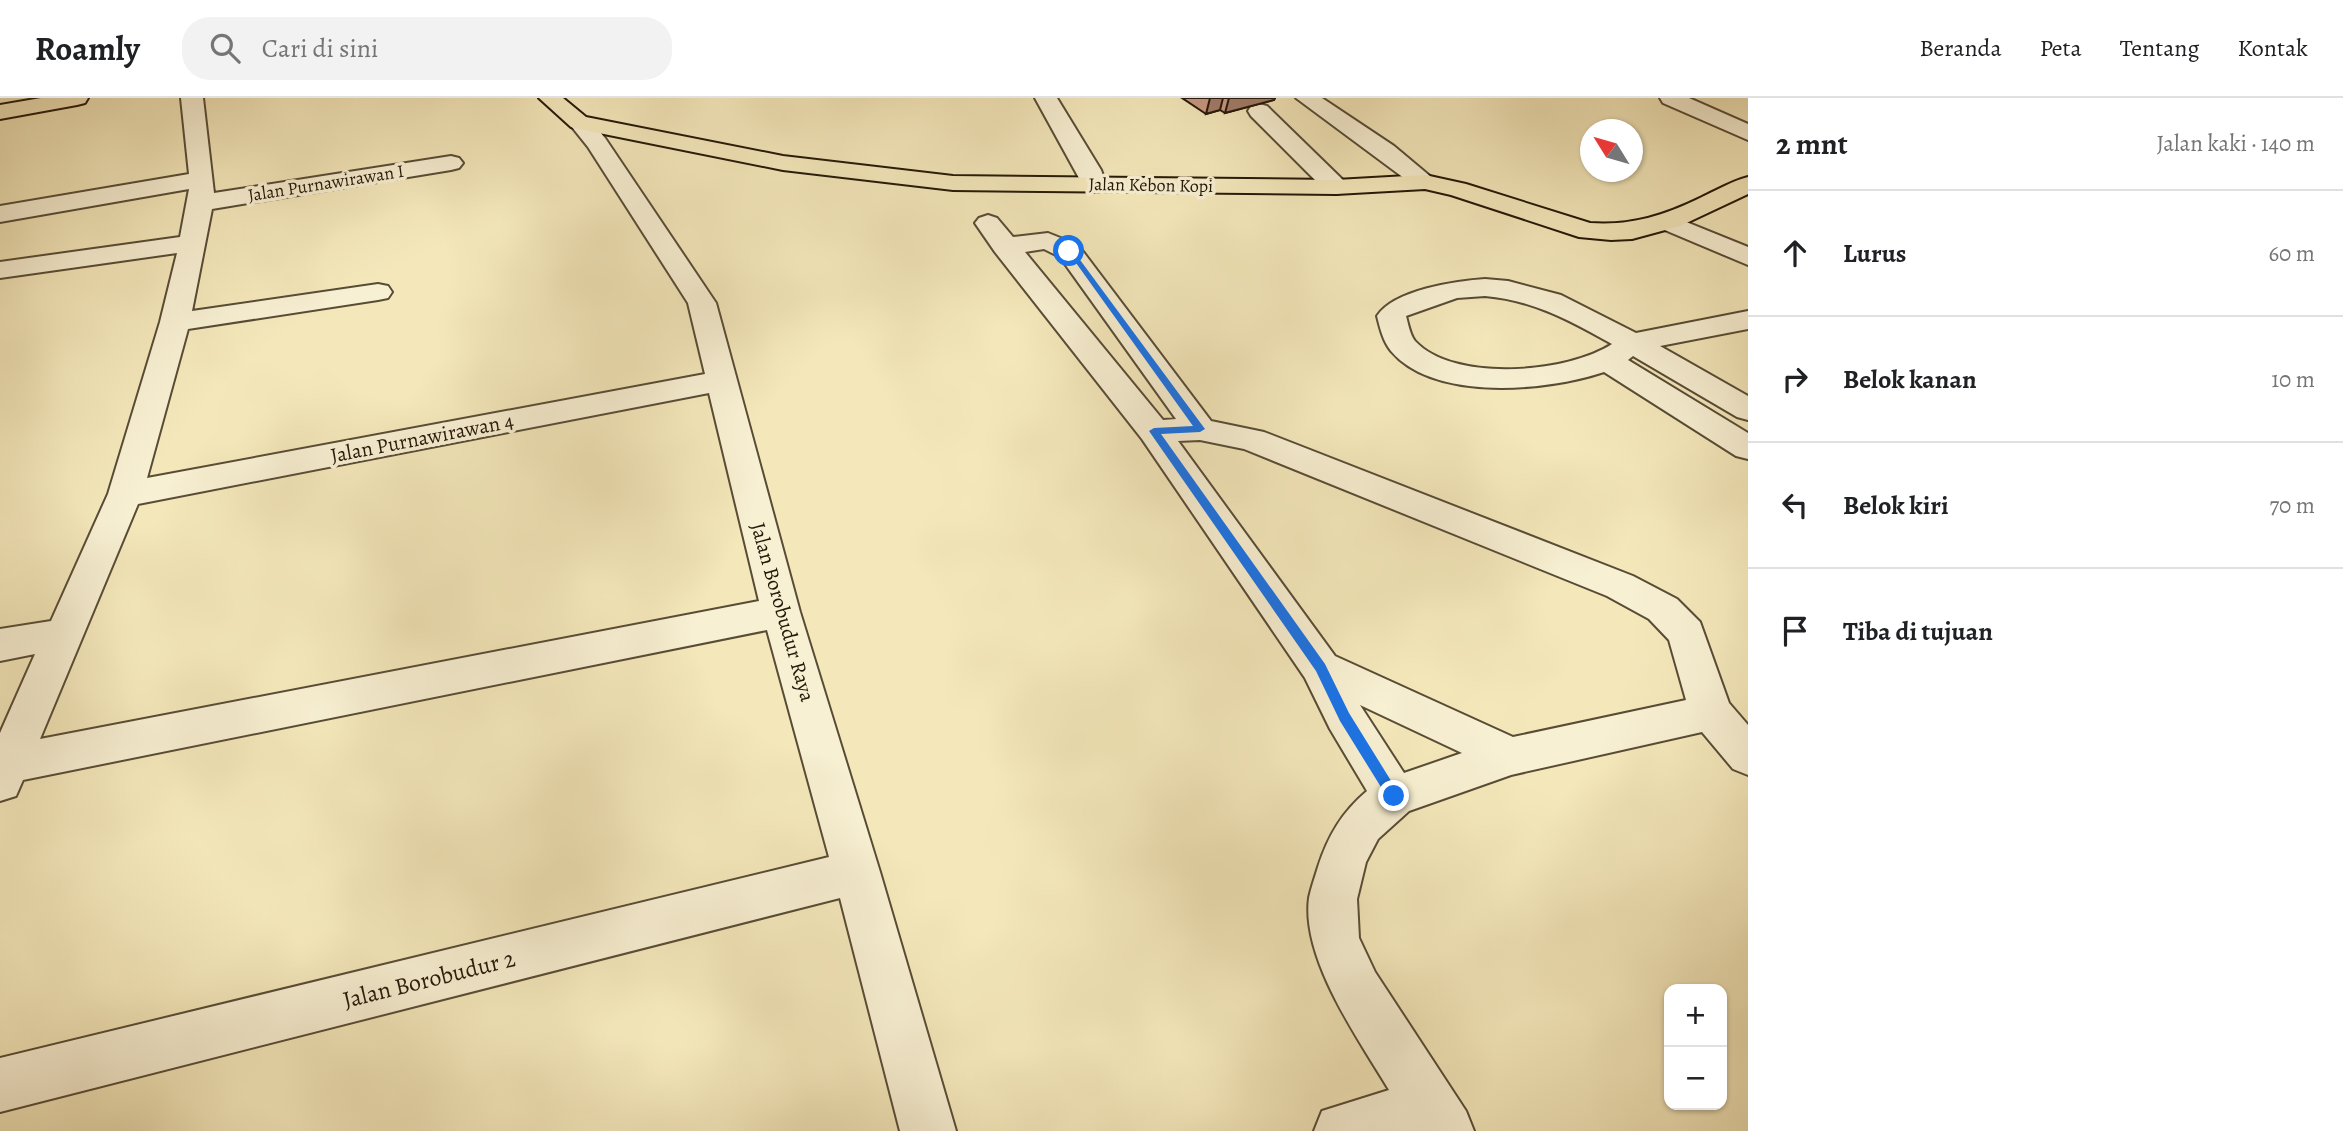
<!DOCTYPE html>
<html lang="id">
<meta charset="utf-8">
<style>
body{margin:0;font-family:Alegreya,serif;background:#f2f2f2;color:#202124}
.controls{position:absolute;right:21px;bottom:21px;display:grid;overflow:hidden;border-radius:14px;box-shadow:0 2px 5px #0004}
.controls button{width:63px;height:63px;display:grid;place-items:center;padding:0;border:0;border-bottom:2px solid #e0e0e0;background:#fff;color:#202124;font:35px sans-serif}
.compass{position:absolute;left:1580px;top:21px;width:63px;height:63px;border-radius:50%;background:#fff;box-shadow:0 2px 5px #0004;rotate:307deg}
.stop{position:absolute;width:21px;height:21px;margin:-16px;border:5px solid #1a73e8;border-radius:50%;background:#fff}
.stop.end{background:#1a73e8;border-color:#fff;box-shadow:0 2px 7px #0008}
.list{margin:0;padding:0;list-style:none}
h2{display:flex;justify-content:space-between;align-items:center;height:91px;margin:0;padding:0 28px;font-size:30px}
h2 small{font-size:23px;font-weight:400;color:#757577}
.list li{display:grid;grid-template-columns:46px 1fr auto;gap:21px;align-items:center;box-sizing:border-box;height:126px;padding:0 28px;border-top:2px solid #e0e0e0}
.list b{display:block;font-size:26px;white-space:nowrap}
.list em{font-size:23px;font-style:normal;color:#757577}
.icon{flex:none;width:38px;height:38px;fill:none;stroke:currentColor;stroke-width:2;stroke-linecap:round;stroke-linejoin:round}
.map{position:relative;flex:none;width:1748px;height:1033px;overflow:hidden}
header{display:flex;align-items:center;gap:42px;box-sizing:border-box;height:98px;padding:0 35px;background:#fff;border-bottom:2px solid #e0e0e0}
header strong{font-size:33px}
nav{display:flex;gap:38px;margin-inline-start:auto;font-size:24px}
.search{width:490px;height:63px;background:#f2f2f2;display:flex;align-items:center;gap:18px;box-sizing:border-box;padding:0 24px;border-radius:28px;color:#757577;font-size:26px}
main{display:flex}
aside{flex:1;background:#fff}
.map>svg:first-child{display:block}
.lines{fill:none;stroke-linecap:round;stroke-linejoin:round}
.minor-casing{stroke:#584c36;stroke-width:4}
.major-casing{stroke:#241809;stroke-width:4}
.minor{fill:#f8f0d3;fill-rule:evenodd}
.major{fill:#f4e8bb;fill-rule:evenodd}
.wall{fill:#c89a84;stroke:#241809;stroke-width:2}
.shaded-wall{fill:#a37d6c;stroke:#241809;stroke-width:2}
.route{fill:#1a73e8}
.labels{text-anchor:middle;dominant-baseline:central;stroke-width:7;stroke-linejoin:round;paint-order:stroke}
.far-street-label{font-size:18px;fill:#241809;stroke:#f8f0d3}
.street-label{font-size:21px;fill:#241809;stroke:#f8f0d3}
.near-street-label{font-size:24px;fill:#241809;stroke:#f8f0d3}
</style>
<header>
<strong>Roamly</strong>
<div class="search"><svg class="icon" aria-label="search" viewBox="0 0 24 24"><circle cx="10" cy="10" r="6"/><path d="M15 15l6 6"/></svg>Cari di sini</div>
<nav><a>Beranda</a><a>Peta</a><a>Tentang</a><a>Kontak</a></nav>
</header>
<main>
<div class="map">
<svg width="1748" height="1033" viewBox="0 0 1748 1033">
<rect width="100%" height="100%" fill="#f4e8bb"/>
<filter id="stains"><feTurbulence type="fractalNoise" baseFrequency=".00286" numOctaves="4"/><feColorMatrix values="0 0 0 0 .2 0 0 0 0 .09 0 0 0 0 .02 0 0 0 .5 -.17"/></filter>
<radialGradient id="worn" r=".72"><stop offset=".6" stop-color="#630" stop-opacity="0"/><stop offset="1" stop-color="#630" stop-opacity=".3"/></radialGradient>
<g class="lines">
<defs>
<path id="minor" d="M 181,0 L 203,0 L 214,95 L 451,58 L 459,60 L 463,65 L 459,70 L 451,72 L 212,111 L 192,213 L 378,186 L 388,188 L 392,194 L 388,200 L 378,202 L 188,231 L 147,380 L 705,276 L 688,205 L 588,49 L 568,24 L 571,19 C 588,15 595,28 605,40 L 716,205 L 800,514 L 880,774 L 956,1033 L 900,1033 L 840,800 L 0,1014 L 0,960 L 829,759 L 767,532 L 23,682 L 16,698 L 0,703 L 0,635 L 35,556 L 0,563 L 0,531 L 51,523 L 108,396 L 160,224 L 177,155 L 0,180 L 0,164 L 180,139 L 189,91 L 0,124 L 0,108 L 189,76 ZM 709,295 L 759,503 L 40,641 L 138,406 Z
M 1035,0 L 1057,0 L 1101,72 L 1106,86 L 1103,91 L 1094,93 L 1085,91 Z
M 1296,0 L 1322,0 L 1394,48 L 1437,84 L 1434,89 L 1425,91 L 1416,89 Z
M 1660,0 L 1689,0 L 1748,26 L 1748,42 L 1663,5 Z
M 1259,6 L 1267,8 L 1345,84 L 1348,89 L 1345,94 L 1336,96 L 1327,94 L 1251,18 L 1248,13 L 1251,8 Z
M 988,117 L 997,120 L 1013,139 L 1048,135 L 1078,147 L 1211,323 L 1264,334 L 1633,478 L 1677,501 L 1700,524 L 1729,605 L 1748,627 L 1748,677 L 1733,671 L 1702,634 L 1511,677 L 1409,713 L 1378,741 L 1366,764 L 1357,801 L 1359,840 L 1375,874 L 1466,1013 L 1474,1033 L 1314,1033 L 1322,1013 L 1389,992 C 1359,942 1301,861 1309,800 C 1311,790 1315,779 1318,769 C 1328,738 1342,714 1367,693 L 1330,631 L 1305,580 L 1142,341 L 995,154 L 975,125 L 979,120 ZM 1044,151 L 1060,159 L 1176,321 L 1163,322 L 1025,154 ZM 1200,342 L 1244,351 L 1607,498 L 1649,521 L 1669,542 L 1686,602 L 1513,639 L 1335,558 L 1178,343 ZM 1360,607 L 1462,655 L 1404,675 Z
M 1669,117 L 1748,149 L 1748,167 L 1660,130 L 1656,125 L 1660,120 Z
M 1485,181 L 1508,183 L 1561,197 L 1636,235 L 1748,213 L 1748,231 L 1660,248 L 1748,298 L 1748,322 L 1737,319 L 1633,258 L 1628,262 L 1748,335 L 1748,361 L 1736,358 L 1604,274 C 1548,293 1434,304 1391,253 C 1383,243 1380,230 1377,218 C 1394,192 1455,183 1485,181 ZM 1485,198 C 1533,202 1571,223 1612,246 C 1568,275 1454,285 1415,243 C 1410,237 1408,225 1406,218 L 1457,200 Z"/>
<path id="major" d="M 41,0 L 88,0 L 85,5 L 77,7 L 0,21 L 0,7 Z
M 539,0 L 563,0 L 586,19 L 783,58 L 953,78 L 1336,82 L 1425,77 L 1466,86 L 1590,125 C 1632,128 1665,117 1702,99 C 1717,92 1732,83 1748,79 L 1748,96 L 1680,128 L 1632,141 L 1611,142 L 1579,139 L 1451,97 L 1425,91 L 1336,96 L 953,92 L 783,72 L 579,31 L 571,29 Z"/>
</defs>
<use href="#minor" class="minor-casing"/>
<use href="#major" class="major-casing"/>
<use href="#minor" class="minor"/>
<use href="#major" class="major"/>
</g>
<path class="wall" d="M 1182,0 L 1275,0 L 1274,2 L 1225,15 L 1220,12 L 1206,16 Z"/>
<path class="shaded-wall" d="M 1210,0 L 1223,0 L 1220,12 L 1206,16 Z
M 1229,0 L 1275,0 L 1274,2 L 1225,15 Z"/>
<path class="route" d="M 1066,151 L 1072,151 L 1205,331 L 1200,334 L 1161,336 L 1325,566 L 1349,615 L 1398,694 L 1398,702 L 1389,702 L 1340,623 L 1316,573 L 1149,333 L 1154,330 L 1193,328 Z"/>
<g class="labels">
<g class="far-street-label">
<text transform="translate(326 85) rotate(-9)">Jalan Purnawirawan I</text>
<text transform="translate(1151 87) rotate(1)">Jalan Kebon Kopi</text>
</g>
<g class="street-label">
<text transform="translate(422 340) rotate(-11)">Jalan Purnawirawan 4</text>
<text transform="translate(783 514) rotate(74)">Jalan Borobudur Raya</text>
</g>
<g class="near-street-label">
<text transform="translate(429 881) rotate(-14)">Jalan Borobudur 2</text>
</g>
</g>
<rect width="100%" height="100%" filter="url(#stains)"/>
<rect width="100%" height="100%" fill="url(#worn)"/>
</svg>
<div class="controls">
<button>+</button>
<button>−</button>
</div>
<svg class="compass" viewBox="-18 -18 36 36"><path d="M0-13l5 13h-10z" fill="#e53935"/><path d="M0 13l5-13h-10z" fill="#757577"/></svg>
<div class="stop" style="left:1069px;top:153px"></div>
<div class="stop end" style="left:1394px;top:698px"></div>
</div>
<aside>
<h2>2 mnt<small>Jalan kaki · 140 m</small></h2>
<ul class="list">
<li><svg class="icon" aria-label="ahead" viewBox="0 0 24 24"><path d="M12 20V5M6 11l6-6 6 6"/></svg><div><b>Lurus</b></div><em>60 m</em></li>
<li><svg class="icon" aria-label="right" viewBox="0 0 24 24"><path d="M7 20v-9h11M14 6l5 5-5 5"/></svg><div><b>Belok kanan</b></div><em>10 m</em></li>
<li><svg class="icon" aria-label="left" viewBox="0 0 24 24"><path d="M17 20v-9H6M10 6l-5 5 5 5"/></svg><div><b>Belok kiri</b></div><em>70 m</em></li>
<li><svg class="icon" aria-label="arrive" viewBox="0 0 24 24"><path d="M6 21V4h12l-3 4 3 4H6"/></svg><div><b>Tiba di tujuan</b></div></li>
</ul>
</aside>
</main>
